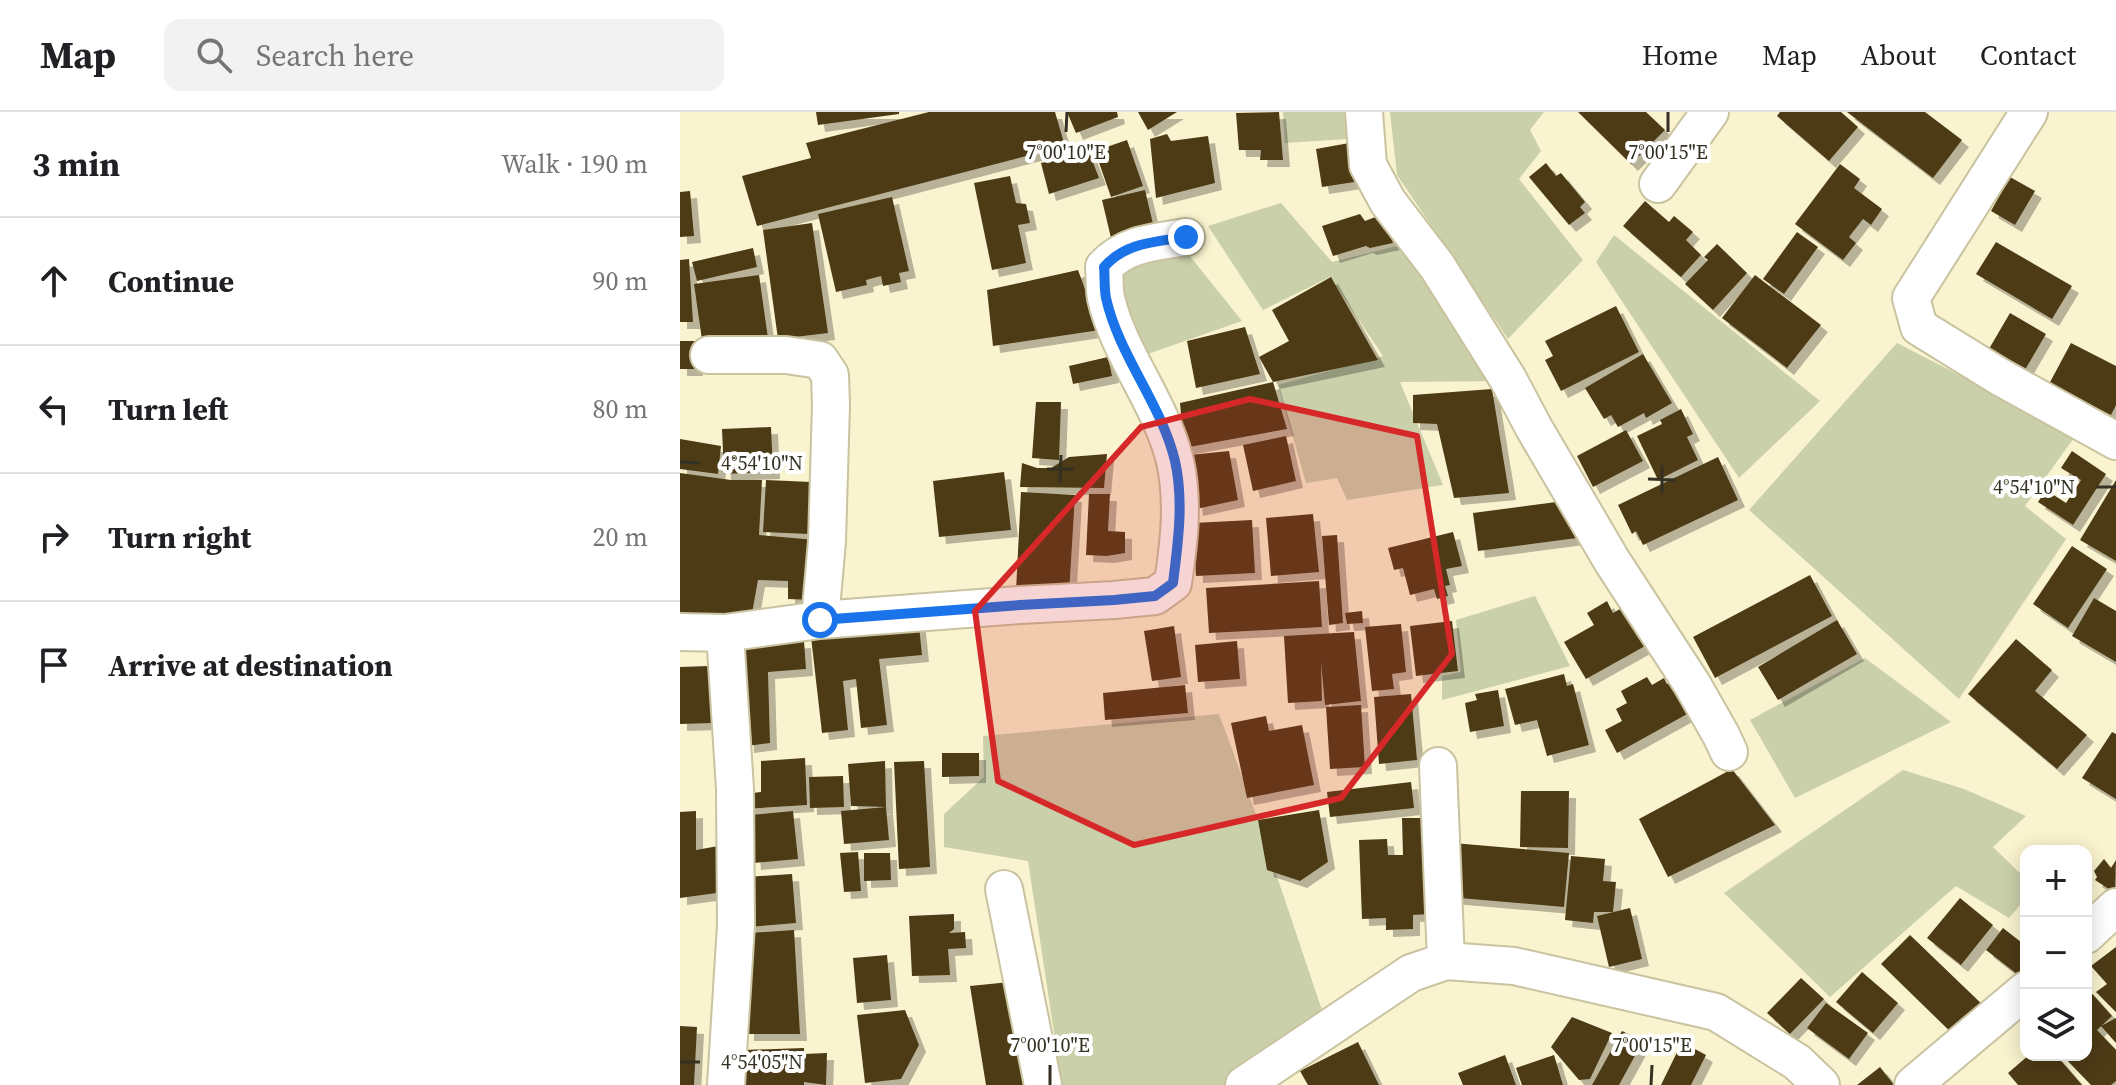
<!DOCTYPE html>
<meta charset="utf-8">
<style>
body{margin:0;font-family:"Source Serif 4",serif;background:#f2f2f2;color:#202124}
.controls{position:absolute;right:24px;bottom:24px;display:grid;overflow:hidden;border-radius:16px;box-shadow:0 4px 20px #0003}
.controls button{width:72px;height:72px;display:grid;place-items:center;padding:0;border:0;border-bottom:2px solid #e0e0e0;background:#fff;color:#202124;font:40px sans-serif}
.stop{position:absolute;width:24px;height:24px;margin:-18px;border:6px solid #1a73e8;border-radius:50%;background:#fff}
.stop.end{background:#1a73e8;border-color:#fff;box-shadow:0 2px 8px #0008}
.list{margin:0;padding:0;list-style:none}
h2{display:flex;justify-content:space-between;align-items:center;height:104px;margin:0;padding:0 32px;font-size:34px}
h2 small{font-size:26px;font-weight:400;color:#757577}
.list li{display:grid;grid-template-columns:52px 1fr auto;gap:24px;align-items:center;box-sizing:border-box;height:128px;padding:0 32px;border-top:2px solid #e0e0e0}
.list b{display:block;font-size:30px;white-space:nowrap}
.list em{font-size:26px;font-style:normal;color:#757577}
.icon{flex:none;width:44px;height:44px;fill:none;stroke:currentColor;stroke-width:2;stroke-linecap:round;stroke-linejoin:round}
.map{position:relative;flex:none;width:1436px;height:973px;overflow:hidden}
header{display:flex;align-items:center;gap:48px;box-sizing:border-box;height:112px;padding:0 40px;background:#fff;border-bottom:2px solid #e0e0e0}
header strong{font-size:38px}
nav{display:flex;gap:44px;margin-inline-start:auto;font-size:28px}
.search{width:560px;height:72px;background:#f2f2f2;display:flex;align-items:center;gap:20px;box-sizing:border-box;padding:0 28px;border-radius:16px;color:#757577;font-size:30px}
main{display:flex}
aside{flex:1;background:#fff}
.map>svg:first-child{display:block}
.green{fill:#cad0aa}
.building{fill:#4d3a18;filter:url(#shadow)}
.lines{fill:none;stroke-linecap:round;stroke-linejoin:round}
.minor-casing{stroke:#c9c3a0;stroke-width:40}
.minor{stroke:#fff;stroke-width:36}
.route{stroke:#1a73e8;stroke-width:10}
.marked{fill:#d62828;fill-opacity:0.2;stroke:#d62828;stroke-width:6;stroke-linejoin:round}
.ticks{fill:none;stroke:#343123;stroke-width:3}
.ticks-label{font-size:20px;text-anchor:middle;fill:#343123;stroke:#fff;stroke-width:8;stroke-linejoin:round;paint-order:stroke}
</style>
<header>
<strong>Map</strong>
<div class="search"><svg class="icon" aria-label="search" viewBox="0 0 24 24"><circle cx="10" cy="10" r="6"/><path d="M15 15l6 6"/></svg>Search here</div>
<nav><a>Home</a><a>Map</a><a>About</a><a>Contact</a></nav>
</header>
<main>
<aside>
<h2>3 min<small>Walk · 190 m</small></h2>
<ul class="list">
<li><svg class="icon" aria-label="ahead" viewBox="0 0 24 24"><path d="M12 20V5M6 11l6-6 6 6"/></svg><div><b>Continue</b></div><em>90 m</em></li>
<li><svg class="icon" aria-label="left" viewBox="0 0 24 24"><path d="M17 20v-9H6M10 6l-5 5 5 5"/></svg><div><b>Turn left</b></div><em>80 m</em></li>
<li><svg class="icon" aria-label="right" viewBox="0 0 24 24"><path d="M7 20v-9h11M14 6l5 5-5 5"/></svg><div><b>Turn right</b></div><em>20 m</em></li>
<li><svg class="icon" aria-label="arrive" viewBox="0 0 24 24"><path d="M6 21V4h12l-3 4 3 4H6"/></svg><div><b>Arrive at destination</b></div></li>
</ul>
</aside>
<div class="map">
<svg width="1436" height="973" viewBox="0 0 1436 973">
<defs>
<filter id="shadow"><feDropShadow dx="7" dy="7" stdDeviation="0" flood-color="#0004"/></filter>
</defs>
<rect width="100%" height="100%" fill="#f9f3cf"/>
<path class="green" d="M 603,0 L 680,0 L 682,26 L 605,31 Z
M 710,0 L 864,0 L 850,18 L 861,39 L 839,67 L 903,148 L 828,227 L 717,63 Z
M 601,91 L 652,150 L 737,129 L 826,269 L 720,270 L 763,373 L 667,388 L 657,366 L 626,371 L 598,273 L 703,244 L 650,165 L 583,198 L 528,114 Z
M 934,123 L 1140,289 L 1059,366 L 916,150 Z
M 505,138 L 562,209 L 462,244 L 432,160 Z
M 1217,231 L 1396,323 L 1345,394 L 1386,427 L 1279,587 L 1069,398 Z
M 855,484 L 890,554 L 762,588 L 762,564 L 781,560 L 776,508 Z
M 1185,546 L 1271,610 L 1115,686 L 1070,608 Z
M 539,602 L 578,708 L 646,910 L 553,973 L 382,973 L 348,749 L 264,735 L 264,702 L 304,665 L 303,624 Z
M 1223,658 L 1284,677 L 1346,704 L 1313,735 L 1346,767 L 1346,786 L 1329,806 L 1276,774 L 1150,885 L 1044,781 Z"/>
<path class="building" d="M 136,0 L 219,0 L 219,2 L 138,13 Z
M 249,0 L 375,0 L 385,34 L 77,114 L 62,64 L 131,46 L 126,31 Z
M 387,0 L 437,0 L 438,5 L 396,21 Z
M 458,0 L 497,0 L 468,18 Z
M 599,0 L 603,48 L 580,48 L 581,38 L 559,38 L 556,1 Z
M 898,0 L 966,0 L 985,18 L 951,52 Z
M 1100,0 L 1161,0 L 1178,15 L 1149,49 L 1097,4 Z
M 1167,0 L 1245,0 L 1282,28 L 1253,66 Z
M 487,22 L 491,29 L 528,24 L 535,71 L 476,86 L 470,27 Z
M 447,28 L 463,74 L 431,85 L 415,39 Z
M 675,30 L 681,69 L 642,75 L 636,37 Z
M 409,40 L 419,66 L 369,82 L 361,51 Z
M 866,51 L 876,64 L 881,61 L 905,90 L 900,95 L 905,101 L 889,113 L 849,65 Z
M 1160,52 L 1180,67 L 1174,76 L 1202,97 L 1191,113 L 1183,107 L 1169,125 L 1176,131 L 1163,148 L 1115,112 Z
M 330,64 L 336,91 L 346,92 L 350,111 L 338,113 L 346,151 L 312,158 L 294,71 Z
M 1330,65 L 1355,79 L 1335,113 L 1311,99 Z
M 465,78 L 474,116 L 431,126 L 422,88 Z
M 10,79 L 14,124 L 0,125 L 0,80 Z
M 212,85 L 229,159 L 219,161 L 221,170 L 203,174 L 201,164 L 186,168 L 187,173 L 156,180 L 138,102 Z
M 965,89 L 989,110 L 994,104 L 1013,120 L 1006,128 L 1021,143 L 1001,165 L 943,114 Z
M 680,102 L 685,109 L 703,102 L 713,131 L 690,136 L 686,134 L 653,144 L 642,114 Z
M 132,111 L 148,221 L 98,227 L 83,118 Z
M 1117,120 L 1138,135 L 1104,182 L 1083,167 Z
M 1316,130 L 1392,174 L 1372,207 L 1296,162 Z
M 1037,132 L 1067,161 L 1033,198 L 1005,172 L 1028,148 L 1024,145 Z
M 73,136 L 77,155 L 17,169 L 12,150 Z
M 9,147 L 13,210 L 0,210 L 0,148 Z
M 398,158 L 420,218 L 313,234 L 307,178 Z
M 79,163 L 88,226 L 23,235 L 14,172 Z
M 1075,163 L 1141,213 L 1107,256 L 1042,206 Z
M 651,165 L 698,248 L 593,270 L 607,317 L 504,336 L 500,291 L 593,270 L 579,245 L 609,229 L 592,198 Z
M 936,194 L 959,240 L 881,279 L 865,248 L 873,244 L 865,229 Z
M 1330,201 L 1366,222 L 1342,263 L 1306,242 Z
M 565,215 L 580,262 L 516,276 L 507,229 Z
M 0,229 L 16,229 L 16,257 L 0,257 Z
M 1391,231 L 1436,254 L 1436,293 L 1431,303 L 1369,272 Z
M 963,242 L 992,291 L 966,306 L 964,301 L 938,315 L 931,303 L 924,307 L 905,276 Z
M 428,245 L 432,264 L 393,272 L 389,254 Z
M 812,277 L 829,381 L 774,386 L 757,312 L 733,311 L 733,283 Z
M 356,290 L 381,290 L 379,348 L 352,346 Z
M 1001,297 L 1013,322 L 1007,325 L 1018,348 L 978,368 L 957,324 L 982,312 L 980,308 Z
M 91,315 L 93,360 L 44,362 L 42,317 Z
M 946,318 L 963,349 L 913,375 L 897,344 Z
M 606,324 L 616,369 L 573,379 L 563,333 Z
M 0,327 L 41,334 L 38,362 L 0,357 Z
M 549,339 L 558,388 L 516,397 L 510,343 Z
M 1392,339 L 1426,362 L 1393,413 L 1358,390 L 1366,378 L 1386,391 L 1401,368 L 1381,356 Z
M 427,342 L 424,376 L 340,375 L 342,351 L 357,356 L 371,356 L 389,345 Z
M 1038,345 L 1058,388 L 963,433 L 956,419 L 952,422 L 938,393 Z
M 324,360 L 331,418 L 259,425 L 253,369 Z
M 0,361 L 51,368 L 82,368 L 79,423 L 136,428 L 133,488 L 108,487 L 108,469 L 78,468 L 71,507 L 0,510 Z
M 86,368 L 131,370 L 129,422 L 83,420 Z
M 1436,368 L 1436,449 L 1400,428 Z
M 341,380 L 395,383 L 389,482 L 336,479 Z
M 409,382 L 430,382 L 428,419 L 445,420 L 445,441 L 427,444 L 406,443 Z
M 892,388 L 897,426 L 798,439 L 793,401 Z
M 633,402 L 639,460 L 591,464 L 586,406 Z
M 572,408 L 575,461 L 516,464 L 513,411 Z
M 773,420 L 782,454 L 766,457 L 770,473 L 765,474 L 768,484 L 757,487 L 754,477 L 730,483 L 723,456 L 714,458 L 708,436 Z
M 657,423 L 663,511 L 649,513 L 642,424 Z
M 1392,434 L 1427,457 L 1388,516 L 1353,492 Z
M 1130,463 L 1152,504 L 1035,566 L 1013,525 Z
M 639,469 L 642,515 L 529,521 L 526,476 Z
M 1414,486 L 1436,499 L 1436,550 L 1392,524 Z
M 927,489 L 933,501 L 952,490 L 974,529 L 906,567 L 884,530 L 914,513 L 907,501 Z
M 682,499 L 683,511 L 667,512 L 665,501 Z
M 238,504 L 242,543 L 199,547 L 207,613 L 181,616 L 176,567 L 163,569 L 168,618 L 142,621 L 130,516 Z
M 1157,508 L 1177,542 L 1098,588 L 1078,555 Z
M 772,509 L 778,559 L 736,564 L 730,514 Z
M 721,512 L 726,560 L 712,562 L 714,577 L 692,579 L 685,515 Z
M 494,514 L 501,565 L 472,569 L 464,519 Z
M 674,520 L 681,589 L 645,593 L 641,550 L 642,589 L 608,591 L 604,524 Z
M 1336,527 L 1372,558 L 1355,579 L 1407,623 L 1377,657 L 1288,582 Z
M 124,529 L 126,557 L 88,560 L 90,631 L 67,634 L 64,533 Z
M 557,529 L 560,567 L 518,570 L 515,533 Z
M 29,554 L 33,611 L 0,612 L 0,555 Z
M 884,562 L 887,574 L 893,572 L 909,633 L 867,644 L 857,608 L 835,613 L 825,577 Z
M 1000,564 L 1018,596 L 937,641 L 925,618 L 942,609 L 936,597 L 947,591 L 941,579 L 967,565 L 972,573 L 984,566 L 987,572 Z
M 505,573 L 508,601 L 425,608 L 423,581 Z
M 818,578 L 824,614 L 790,620 L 785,591 L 797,588 L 795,582 Z
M 731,582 L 737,648 L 699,652 L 694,585 Z
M 681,593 L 685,655 L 650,657 L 646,595 Z
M 586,604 L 589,619 L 622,613 L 634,673 L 567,686 L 551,611 Z
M 1432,620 L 1436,622 L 1436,687 L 1402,666 Z
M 262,641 L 299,641 L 299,664 L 262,665 Z
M 125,646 L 127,693 L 64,697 L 64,682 L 81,680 L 81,649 Z
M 205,649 L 206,695 L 171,694 L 168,652 Z
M 244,649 L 250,755 L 219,757 L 214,650 Z
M 1052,657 L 1095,713 L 988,765 L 959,707 Z
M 163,664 L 164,695 L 130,696 L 129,665 Z
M 731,670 L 734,696 L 650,705 L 647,680 Z
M 841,679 L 889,679 L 888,736 L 840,735 Z
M 206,695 L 209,728 L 164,732 L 161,699 Z
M 639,698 L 648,750 L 620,769 L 587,758 L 578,708 Z
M 16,699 L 16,738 L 44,733 L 44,780 L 0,786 L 0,700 Z
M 113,699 L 118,747 L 74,751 L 70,703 Z
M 722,706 L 747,706 L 750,802 L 733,803 L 733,817 L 706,818 L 706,806 L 682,807 L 679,728 L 707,727 L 708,743 L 723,743 Z
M 773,731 L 889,741 L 884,795 L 768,785 Z
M 178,740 L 181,779 L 164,780 L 160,741 Z
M 184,741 L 210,741 L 211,768 L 184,769 Z
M 891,744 L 925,747 L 923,769 L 936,770 L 933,800 L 914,800 L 913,811 L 885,808 Z
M 1424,747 L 1431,756 L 1436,748 L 1435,781 L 1415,768 L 1417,765 L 1414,759 Z
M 112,762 L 116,811 L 69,815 L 67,765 Z
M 1280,786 L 1313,813 L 1281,853 L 1247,826 Z
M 950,796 L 962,847 L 929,855 L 917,804 Z
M 274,802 L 274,817 L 269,821 L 285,820 L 286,836 L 268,837 L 270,863 L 232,864 L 229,804 Z
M 1323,816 L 1346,834 L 1346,869 L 1306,838 Z
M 114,818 L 120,922 L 67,922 L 69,821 Z
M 1230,823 L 1309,899 L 1280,929 L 1201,852 Z
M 1436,835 L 1436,900 L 1416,880 L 1427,872 L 1411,854 Z
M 207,843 L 211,888 L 177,891 L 173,846 Z
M 1182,860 L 1218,891 L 1193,921 L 1156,890 Z
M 1121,866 L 1144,887 L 1110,922 L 1087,901 Z
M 330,870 L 349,973 L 306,973 L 290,874 Z
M 1406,875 L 1432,904 L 1417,918 L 1436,938 L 1436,969 L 1431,973 L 1411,973 L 1382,943 L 1406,943 Z
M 1146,891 L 1188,921 L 1169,947 L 1127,916 Z
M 225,898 L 239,933 L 221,967 L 185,971 L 177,903 Z
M 892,905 L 932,921 L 910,967 L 899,968 L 871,935 Z
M 1436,906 L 1436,931 L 1421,914 Z
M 0,914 L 17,915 L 14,973 L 0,973 Z
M 942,919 L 963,929 L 939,973 L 912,973 Z
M 678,930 L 699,973 L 628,973 L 620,959 Z
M 1002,930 L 1026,943 L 1011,973 L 981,973 Z
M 124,936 L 124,942 L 147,941 L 146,973 L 124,970 L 124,973 L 62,973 L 63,938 Z
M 825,943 L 836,973 L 783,973 L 778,961 Z
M 874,943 L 883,973 L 842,973 L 836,956 Z
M 1349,943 L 1376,943 L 1402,973 L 1338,973 L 1328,961 Z
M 1200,955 L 1214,973 L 1177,973 Z"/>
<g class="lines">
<defs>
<path id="minor" d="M 684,0 L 688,53 L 708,90 L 757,154 L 828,267 L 854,316 L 932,449 L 1012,572 L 1041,623 L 1049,640
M 1349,0 L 1231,186 L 1239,215 L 1320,265 L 1436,329
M 978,72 L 1030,0
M 29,243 L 106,243 L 140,248 L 150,263 L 151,293 L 147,429 L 140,508
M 0,520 L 45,521 L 140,508 L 340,493 L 434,488 L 475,484 L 493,471 C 499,431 504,389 495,349 C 481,291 439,243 426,186 C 424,176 425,165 424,155 C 446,131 476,130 506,125
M 45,521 L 55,677 L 56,813 L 46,973
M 758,654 L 766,849
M 324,777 L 363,973
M 1406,823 L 1436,795
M 564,973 L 731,861 L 766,849 L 834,854 L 1036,900 L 1117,950 L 1141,973
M 1233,973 L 1346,878"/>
</defs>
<use href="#minor" class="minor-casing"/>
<use href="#minor" class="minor"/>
</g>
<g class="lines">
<path class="route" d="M 140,508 L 340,493 L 434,488 L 475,484 L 493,471 C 498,431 504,389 495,349 C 481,291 439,244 426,186 C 424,176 425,165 424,155 C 446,130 476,130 506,125"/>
</g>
<path class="marked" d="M 570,287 L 737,324 L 772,542 L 661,686 L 454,733 L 318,669 L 295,499 L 461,315 Z"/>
<path class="ticks" d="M 386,20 L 387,0M 988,20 L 988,0M 0,350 L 20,351M 367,357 L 394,357M 968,367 L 996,368M 380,371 L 381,343M 1416,375 L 1436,375M 982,381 L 982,353M 0,950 L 20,950M 370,973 L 370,953M 971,973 L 972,953"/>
<g class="ticks-label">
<text x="386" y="47">7°00'10"E</text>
<text x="988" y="47">7°00'15"E</text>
<text x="82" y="358">4°54'10"N</text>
<text x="1354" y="382">4°54'10"N</text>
<text x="370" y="940">7°00'10"E</text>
<text x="972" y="940">7°00'15"E</text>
<text x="82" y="957">4°54'05"N</text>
</g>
</svg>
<div class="controls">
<button>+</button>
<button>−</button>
<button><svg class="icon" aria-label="layers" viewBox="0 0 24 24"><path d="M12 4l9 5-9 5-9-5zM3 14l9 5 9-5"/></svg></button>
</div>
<div class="stop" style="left:140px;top:508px"></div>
<div class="stop end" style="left:506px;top:125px"></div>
</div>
</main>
